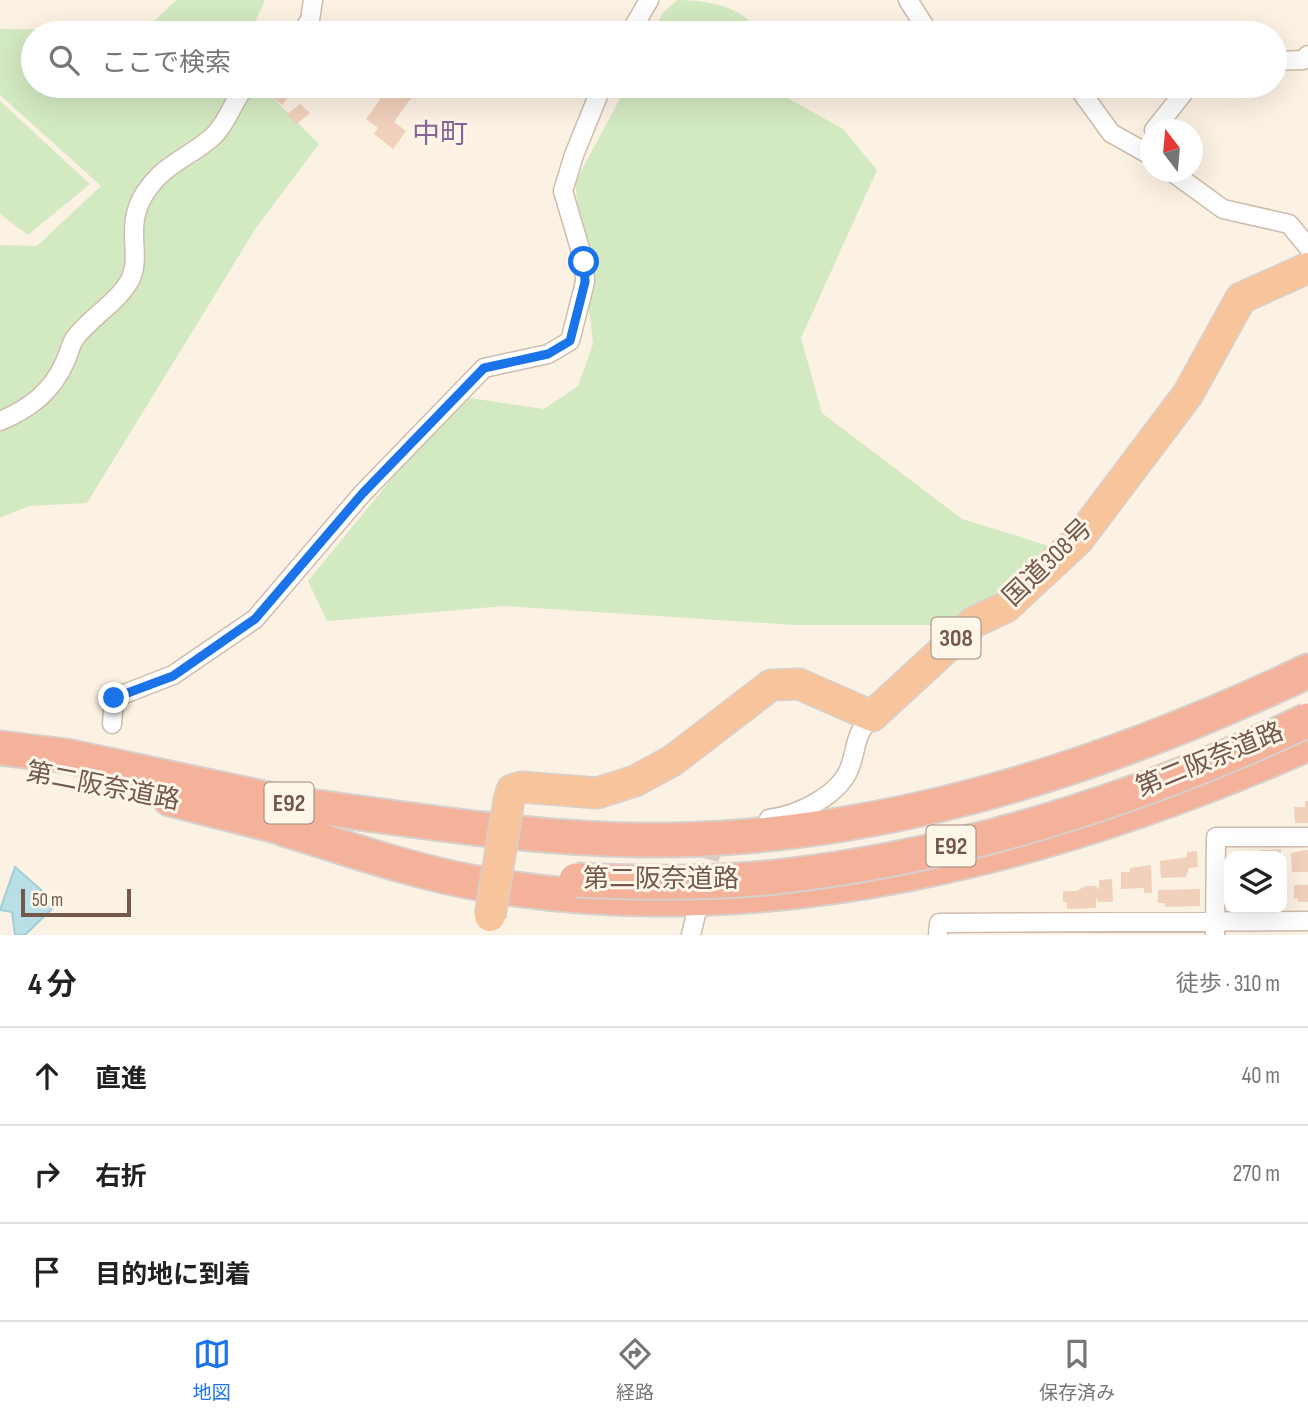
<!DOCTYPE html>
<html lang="ja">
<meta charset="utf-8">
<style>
body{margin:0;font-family:"Sofia Sans Condensed","Noto Sans JP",sans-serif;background:#f2f2f2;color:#222}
.controls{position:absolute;right:21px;bottom:21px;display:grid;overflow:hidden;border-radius:14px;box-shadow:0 7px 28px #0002}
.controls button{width:63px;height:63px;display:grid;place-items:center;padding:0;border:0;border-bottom:2px solid #e0e0e0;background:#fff;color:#222;font:35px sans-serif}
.compass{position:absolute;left:1140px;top:119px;width:63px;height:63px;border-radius:50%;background:#fff;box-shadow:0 7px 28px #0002;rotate:344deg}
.scale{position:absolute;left:21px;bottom:18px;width:110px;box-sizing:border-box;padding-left:7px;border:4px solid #74584a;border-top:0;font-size:19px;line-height:24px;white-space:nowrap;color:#74584a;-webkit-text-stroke:5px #fff6ea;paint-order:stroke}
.stop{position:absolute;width:21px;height:21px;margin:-16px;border:5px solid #1a73e8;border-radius:50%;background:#fff}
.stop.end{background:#1a73e8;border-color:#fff;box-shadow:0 2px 7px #0008}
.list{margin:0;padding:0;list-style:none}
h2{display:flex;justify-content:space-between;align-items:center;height:91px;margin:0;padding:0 28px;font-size:30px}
h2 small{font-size:23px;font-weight:400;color:#767676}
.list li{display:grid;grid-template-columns:46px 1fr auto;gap:21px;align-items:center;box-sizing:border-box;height:98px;padding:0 28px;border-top:2px solid #e0e0e0}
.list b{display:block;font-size:26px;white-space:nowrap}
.list em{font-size:23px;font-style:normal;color:#767676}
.icon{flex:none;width:38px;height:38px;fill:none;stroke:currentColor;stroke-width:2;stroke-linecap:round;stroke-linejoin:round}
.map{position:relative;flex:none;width:1308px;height:935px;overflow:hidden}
.search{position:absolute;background:#fff;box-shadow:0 7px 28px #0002;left:21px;right:21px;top:21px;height:77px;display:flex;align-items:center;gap:18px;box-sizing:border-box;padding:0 24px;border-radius:38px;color:#767676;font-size:26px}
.sheet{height:385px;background:#fff}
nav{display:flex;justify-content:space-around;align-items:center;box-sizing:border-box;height:98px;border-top:2px solid #e0e0e0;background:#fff;font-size:19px;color:#767676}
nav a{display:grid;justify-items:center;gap:4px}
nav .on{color:#1a73e8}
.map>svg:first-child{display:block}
.green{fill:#d3e9c2}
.water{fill:#b8dfe5;stroke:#9fcfd7;stroke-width:2}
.building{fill:#f1d0bc}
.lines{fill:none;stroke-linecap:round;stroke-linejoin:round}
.minor-tunnel{stroke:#daccbe;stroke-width:18;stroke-dasharray:18 9;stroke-linecap:butt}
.minor-casing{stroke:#cfbcad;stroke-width:21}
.trunk-casing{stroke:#d8d0cc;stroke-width:33}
.motorway-casing{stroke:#d8d0cc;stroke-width:37}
.minor{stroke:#fff;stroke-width:18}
.trunk{stroke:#f8c49c;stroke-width:30}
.motorway{stroke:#f5b29b;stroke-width:33}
.trunk-bridge-casing{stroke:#d8d0cc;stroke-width:33;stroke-linecap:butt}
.motorway-bridge-casing{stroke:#d8d0cc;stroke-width:37;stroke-linecap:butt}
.trunk-bridge{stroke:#f8c49c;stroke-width:30}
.motorway-bridge{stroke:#f5b29b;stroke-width:33}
.route{stroke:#1a73e8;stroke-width:9}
.labels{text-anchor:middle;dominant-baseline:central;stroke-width:6;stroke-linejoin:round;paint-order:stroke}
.shield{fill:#fff6ea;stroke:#9e877a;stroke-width:2}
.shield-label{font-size:24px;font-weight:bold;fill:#74584a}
.street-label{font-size:26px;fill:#74584a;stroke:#fff6ea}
.neighbourhood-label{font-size:28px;fill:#866597;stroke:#fff6ea}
</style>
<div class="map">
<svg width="1308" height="935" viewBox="0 0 1308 935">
<rect width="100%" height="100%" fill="#fcf2e4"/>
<path class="green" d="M 176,0 L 265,0 L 250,33 L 142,33 Z
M 677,0 C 704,0 745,5 757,33 L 653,33 L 663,13 Z
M 0,29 L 104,30 L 110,33 L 33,33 L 33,86 L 265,86 L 268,93 L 319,144 L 256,228 L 87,503 L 29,506 L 0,518 L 0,245 L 37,246 L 101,186 L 0,95 Z
M 627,86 L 778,86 L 782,95 L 843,129 L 877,170 L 801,338 L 822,413 L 962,519 L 1072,553 L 1033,603 L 995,625 L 795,625 L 505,606 L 327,621 L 308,581 L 420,444 L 470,398 L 544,409 L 578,386 L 593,344 L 575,182 Z
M 0,101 L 90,184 L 28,235 L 0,214 Z"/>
<path class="water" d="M 15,867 L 57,904 L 25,935 L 15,935 L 12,912 L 0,910 Z"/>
<path class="building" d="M 403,25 L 403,33 L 386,33 L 385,26 Z
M 259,86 L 278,86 L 289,96 L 282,105 Z
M 386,86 L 408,86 L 416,91 L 394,122 L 406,131 L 393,149 L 374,134 L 378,128 L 366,119 L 384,94 L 382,92 Z
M 300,104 L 310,113 L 297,124 L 286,115 Z
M 1305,801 L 1308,801 L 1308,823 L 1295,823 L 1294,807 L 1305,807 Z
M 1281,849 L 1281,856 L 1260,856 L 1260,850 Z
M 1305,850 L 1308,850 L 1308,872 L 1292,872 L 1291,853 Z
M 1197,851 L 1198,867 L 1189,868 L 1186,877 L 1161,878 L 1160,861 L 1187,857 L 1187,852 Z
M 1151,865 L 1152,893 L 1144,893 L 1144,888 L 1121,889 L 1121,872 L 1130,872 L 1130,868 Z
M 1112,879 L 1113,902 L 1098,902 L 1096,896 L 1096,908 L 1067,909 L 1067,902 L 1063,902 L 1063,891 L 1077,891 L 1085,886 L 1096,886 L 1099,890 L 1099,880 Z
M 1294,885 L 1308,885 L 1308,902 L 1298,902 L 1298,898 L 1294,899 Z
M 1200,889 L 1200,906 L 1165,907 L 1165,903 L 1158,903 L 1158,890 Z"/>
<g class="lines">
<path class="minor-tunnel" d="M 703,886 L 717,832"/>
<defs>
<path id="minor" d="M 908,0 L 929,33
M 301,33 L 310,20 L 313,0
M 630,33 L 649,0
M 1007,33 L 1010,33
M 1275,61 L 1303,60 L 1308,55
M 1077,86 L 1111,133 L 1150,155
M 1154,130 L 1189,86
M 1172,172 L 1223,209 L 1289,224 L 1308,247
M 0,421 C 29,409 52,392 65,362 C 69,354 70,345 75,338 C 91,317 118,302 130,280 C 143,254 123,227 145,193 C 164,164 186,159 210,139 C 226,126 233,102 245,86
M 112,724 L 114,698 L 173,675 L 255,619 L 362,494 L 484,368 L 548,354 L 570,341 L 585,282 L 584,262 L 563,191 L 574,155 L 602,86
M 769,819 C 798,815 842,795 851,764 C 858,741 855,735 872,716
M 691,935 L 697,910
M 938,935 L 939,923 L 1308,921
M 1215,935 L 1216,837 L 1308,837"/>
<path id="trunk" d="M 509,800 L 512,790 L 521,787 L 597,793 L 635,781 L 672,761 L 771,685 L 799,684 L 872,716 L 974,622 L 1006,607 L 1078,540 L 1188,394 L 1241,298 L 1308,268"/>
<path id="motorway" d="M 0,748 L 67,756 L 310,808
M 170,799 L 304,833
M 288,803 C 415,820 543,842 672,840 C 894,836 1110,765 1308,671
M 284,829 C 350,849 416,873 483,884 C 764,933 1051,857 1308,744"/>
</defs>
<use href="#minor" class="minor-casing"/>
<use href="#trunk" class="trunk-casing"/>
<use href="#motorway" class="motorway-casing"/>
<use href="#minor" class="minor"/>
<use href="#trunk" class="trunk"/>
<use href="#motorway" class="motorway"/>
<defs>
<path id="trunk-bridge" d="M 490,916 L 509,800"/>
<path id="motorway-bridge" d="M 576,880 C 639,883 703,884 766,878 C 952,859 1139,800 1308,720"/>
</defs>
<use href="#trunk-bridge" class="trunk-bridge-casing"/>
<use href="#motorway-bridge" class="motorway-bridge-casing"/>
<use href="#trunk-bridge" class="trunk-bridge"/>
<use href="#motorway-bridge" class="motorway-bridge"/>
</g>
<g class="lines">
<path class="route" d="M 114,698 L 173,676 L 255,619 L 362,494 L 484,368 L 548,354 L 570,341 L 585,282 L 584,262"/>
</g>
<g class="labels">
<g class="shield">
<rect x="931.5" y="617.5" width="49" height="41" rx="5"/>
<rect x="264.5" y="782.5" width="49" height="41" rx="5"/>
<rect x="926.5" y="825.5" width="49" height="41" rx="5"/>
</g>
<g class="shield-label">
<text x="956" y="638">308</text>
<text x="289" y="803">E92</text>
<text x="951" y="846">E92</text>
</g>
<g class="street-label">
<text transform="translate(1048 563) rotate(-44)">国道308号</text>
<text transform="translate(1210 760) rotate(-22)">第二阪奈道路</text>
<text transform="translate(103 787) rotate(11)">第二阪奈道路</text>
<text x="661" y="879">第二阪奈道路</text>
</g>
<g class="neighbourhood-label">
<text x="440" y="134">中町</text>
</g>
</g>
</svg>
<div class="controls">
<button><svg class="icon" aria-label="layers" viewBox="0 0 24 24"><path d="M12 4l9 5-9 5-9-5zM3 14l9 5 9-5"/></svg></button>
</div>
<svg class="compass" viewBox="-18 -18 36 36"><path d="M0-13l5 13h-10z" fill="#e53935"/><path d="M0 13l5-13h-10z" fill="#767676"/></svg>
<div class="scale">50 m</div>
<div class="stop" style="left:584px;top:262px"></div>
<div class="stop end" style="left:114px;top:698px"></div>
<div class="search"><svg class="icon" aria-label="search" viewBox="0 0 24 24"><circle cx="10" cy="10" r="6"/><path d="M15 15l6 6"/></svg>ここで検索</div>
</div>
<section class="sheet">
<h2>4 分<small>徒歩 · 310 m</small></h2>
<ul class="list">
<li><svg class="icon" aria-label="ahead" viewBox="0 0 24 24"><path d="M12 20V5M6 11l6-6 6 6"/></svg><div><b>直進</b></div><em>40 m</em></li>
<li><svg class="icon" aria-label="right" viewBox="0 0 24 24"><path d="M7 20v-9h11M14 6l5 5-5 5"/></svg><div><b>右折</b></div><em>270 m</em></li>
<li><svg class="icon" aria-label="arrive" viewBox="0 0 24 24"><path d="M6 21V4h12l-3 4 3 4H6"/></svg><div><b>目的地に到着</b></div></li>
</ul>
</section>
<nav>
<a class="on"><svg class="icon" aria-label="map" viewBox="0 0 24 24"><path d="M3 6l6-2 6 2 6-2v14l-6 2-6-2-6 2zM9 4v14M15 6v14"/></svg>地図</a>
<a><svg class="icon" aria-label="directions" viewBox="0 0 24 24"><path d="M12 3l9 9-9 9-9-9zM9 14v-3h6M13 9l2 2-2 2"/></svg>経路</a>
<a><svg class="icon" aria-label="saved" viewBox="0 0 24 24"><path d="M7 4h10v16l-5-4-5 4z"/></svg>保存済み</a>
</nav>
